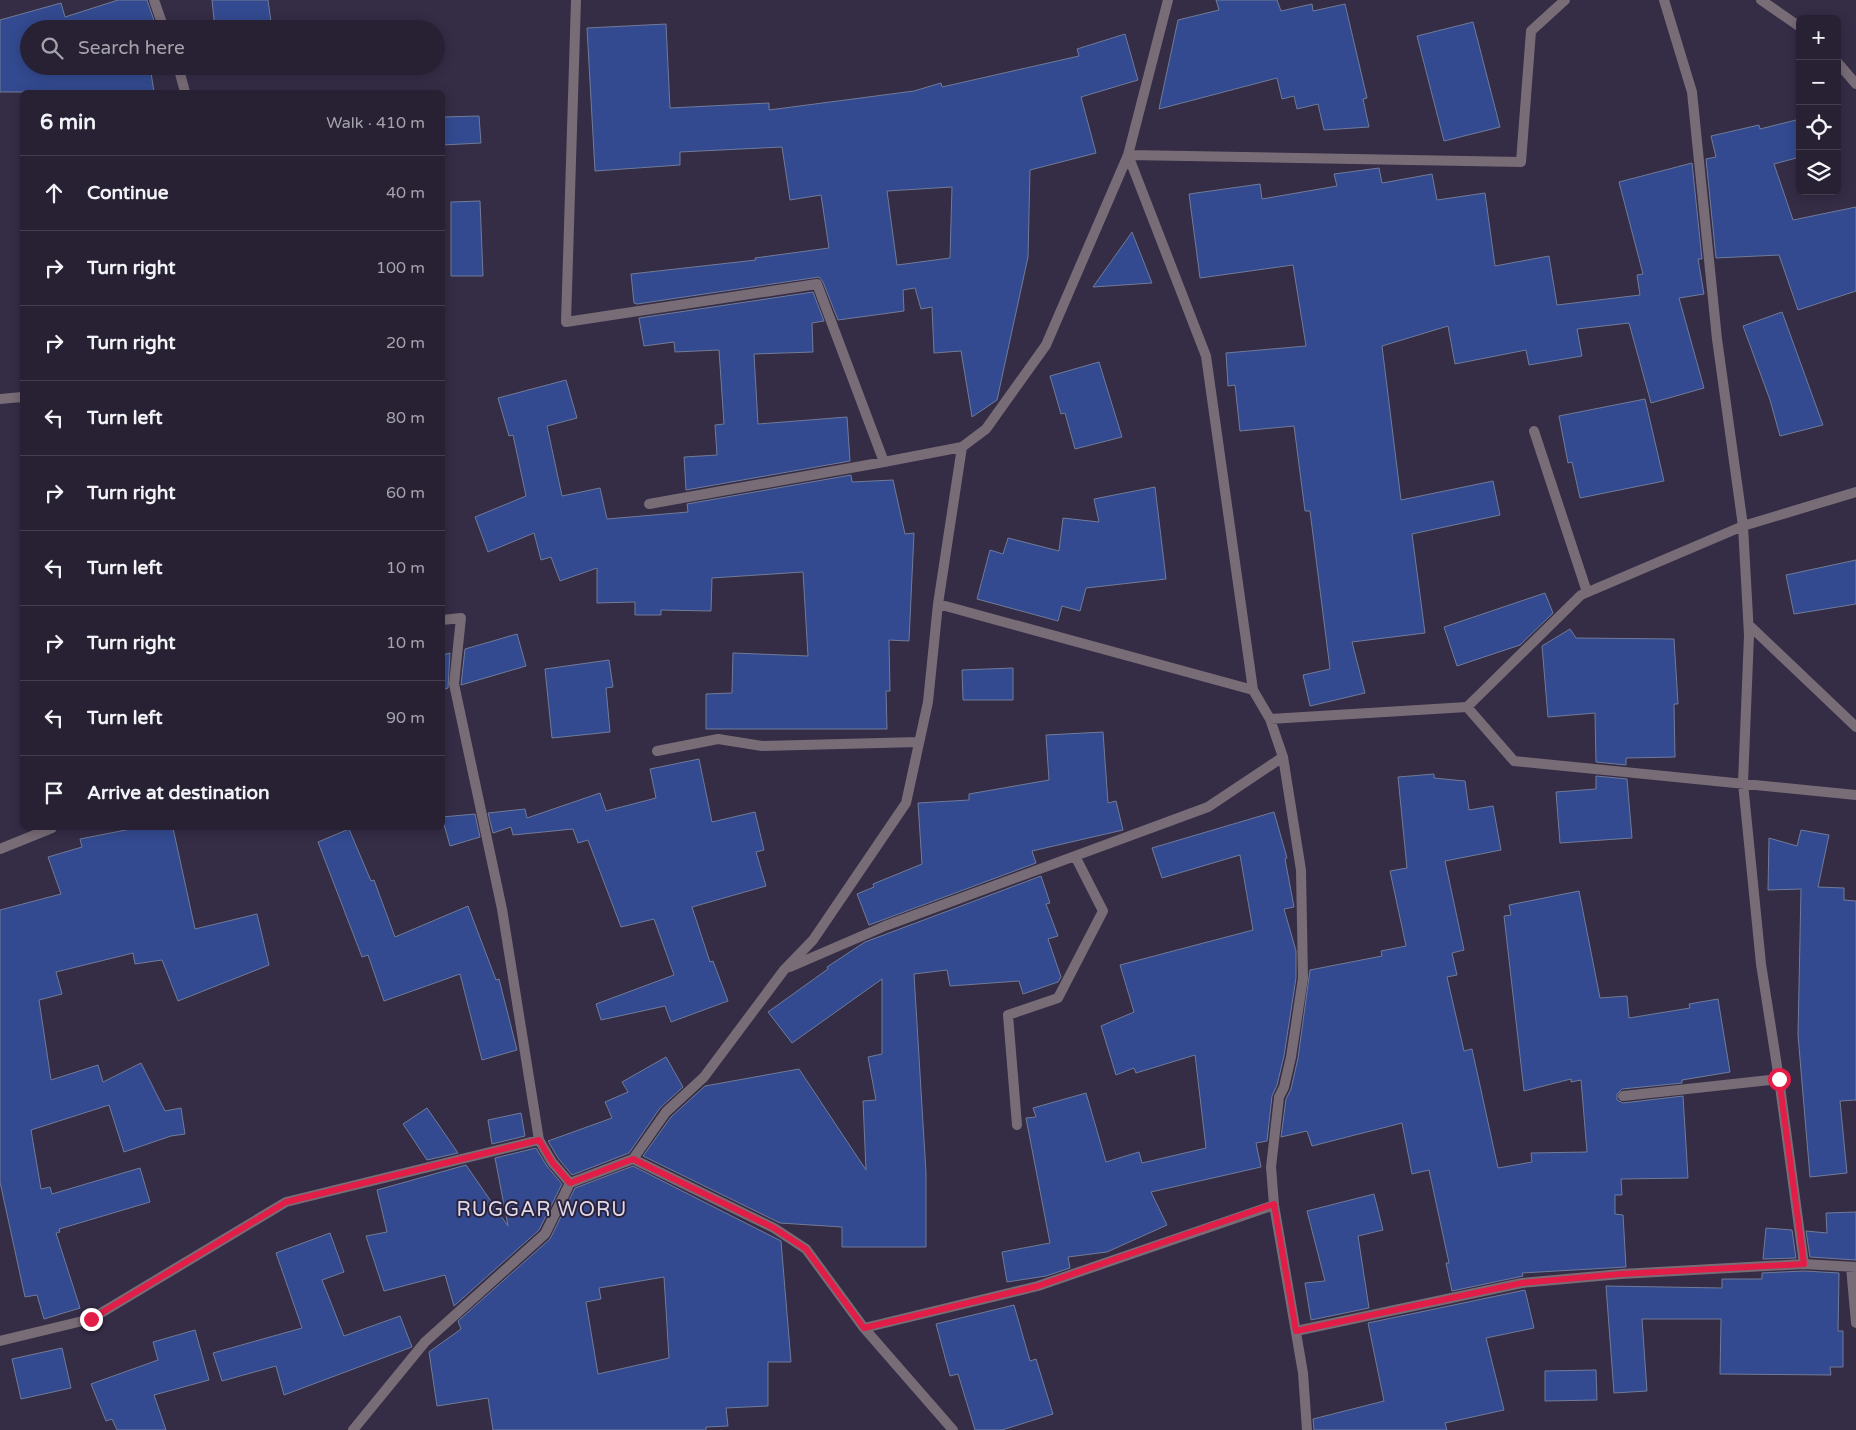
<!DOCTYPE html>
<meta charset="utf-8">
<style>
body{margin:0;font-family:"Varela Round",sans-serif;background:#30293c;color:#f1f3f6}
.controls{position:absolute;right:15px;top:15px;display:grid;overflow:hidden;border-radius:8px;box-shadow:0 2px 12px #0003}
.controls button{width:45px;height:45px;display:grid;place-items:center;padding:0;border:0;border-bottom:1px solid #443e4f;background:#282134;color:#f1f3f6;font:25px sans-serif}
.stop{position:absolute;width:15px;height:15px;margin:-11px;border:4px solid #e11d48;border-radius:50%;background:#fff}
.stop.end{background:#e11d48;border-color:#fff;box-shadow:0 1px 5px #0008}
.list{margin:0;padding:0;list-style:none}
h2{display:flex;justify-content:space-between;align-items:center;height:65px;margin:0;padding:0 20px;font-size:21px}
h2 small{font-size:16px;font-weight:400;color:#a5a3ac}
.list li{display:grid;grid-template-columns:32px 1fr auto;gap:15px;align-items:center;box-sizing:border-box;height:75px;padding:0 20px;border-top:1px solid #443e4f}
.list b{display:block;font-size:19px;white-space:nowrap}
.list em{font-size:16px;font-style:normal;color:#a5a3ac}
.icon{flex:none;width:28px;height:28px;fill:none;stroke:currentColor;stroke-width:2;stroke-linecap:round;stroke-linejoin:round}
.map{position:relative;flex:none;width:1856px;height:1430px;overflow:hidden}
.search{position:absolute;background:#282134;box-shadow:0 2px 12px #0003;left:20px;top:20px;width:425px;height:55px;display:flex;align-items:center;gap:12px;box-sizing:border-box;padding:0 18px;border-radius:28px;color:#a5a3ac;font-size:19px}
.panel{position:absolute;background:#282134;box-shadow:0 2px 12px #0003;left:20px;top:90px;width:425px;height:740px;border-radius:8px}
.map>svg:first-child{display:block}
.building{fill:#334a90;stroke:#707b98;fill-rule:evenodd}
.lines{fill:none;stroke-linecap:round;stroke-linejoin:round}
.street{stroke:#786c76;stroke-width:10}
.route{stroke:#e11d48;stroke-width:6}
.labels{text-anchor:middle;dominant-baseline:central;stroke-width:4;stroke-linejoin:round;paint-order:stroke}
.quarter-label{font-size:20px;letter-spacing:1px;fill:#dfdaea;stroke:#2b223b}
</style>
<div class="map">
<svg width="1856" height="1430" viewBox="0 0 1856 1430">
<rect width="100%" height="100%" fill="#352c46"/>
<path class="building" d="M 118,0 L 147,0 L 157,29 L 29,29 L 29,66 L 150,66 L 154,92 L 0,92 L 0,20 L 61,3 L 65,17 Z
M 212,0 L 268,0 L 272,29 L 215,29 Z
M 1216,0 L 1277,0 L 1281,11 L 1312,4 L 1313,11 L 1345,4 L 1367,98 L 1363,99 L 1369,127 L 1324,130 L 1318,104 L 1297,109 L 1294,96 L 1282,99 L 1277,78 L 1159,109 L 1178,20 L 1219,10 Z
M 1473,22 L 1500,127 L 1444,141 L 1417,36 Z
M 666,24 L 670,108 L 769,103 L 769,110 L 914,91 L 941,83 L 942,87 L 1079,56 L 1077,49 L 1125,34 L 1138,80 L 1081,97 L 1096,153 L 1030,170 L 1028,257 L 997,400 L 972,417 L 961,351 L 934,353 L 932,307 L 921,309 L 915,288 L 903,290 L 904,311 L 838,320 L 823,282 L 819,277 L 637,304 L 634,303 L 631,274 L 756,260 L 755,258 L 829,248 L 821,195 L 790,200 L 782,147 L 680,152 L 680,165 L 595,171 L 587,28 ZM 952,187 L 950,258 L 897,265 L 887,191 Z
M 479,116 L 481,143 L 442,145 L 442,117 Z
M 1800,119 L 1800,157 L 1774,164 L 1793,220 L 1856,207 L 1856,291 L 1798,310 L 1779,255 L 1716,258 L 1706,159 L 1716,157 L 1711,136 L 1759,125 L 1760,129 Z
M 1692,163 L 1702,259 L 1698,259 L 1704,294 L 1679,298 L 1704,388 L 1651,403 L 1629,323 L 1577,329 L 1582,356 L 1529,365 L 1526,350 L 1455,364 L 1448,326 L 1382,346 L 1401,500 L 1493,481 L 1500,515 L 1412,534 L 1425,633 L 1352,642 L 1365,693 L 1310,706 L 1303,675 L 1330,669 L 1310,511 L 1305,511 L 1294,426 L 1240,431 L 1235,385 L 1228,386 L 1226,353 L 1306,346 L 1293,265 L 1200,278 L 1189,194 L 1260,184 L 1262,199 L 1337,186 L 1334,174 L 1379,168 L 1382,183 L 1432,174 L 1437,200 L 1485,193 L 1495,266 L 1549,256 L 1557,305 L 1640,295 L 1637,275 L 1643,274 L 1619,182 Z
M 480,201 L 483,276 L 451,276 L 451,202 Z
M 1132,232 L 1152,283 L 1093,287 Z
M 813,292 L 824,321 L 812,323 L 813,352 L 754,354 L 758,424 L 847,417 L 850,461 L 686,490 L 684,457 L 717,455 L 715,425 L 724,424 L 719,350 L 675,352 L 674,342 L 644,346 L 639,318 Z
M 1782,312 L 1823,425 L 1780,436 L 1770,400 L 1743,326 Z
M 1099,362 L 1122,437 L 1075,449 L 1065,413 L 1061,414 L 1050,376 Z
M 566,380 L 577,418 L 547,426 L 562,496 L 600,488 L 607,519 L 688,512 L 687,504 L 851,475 L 852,482 L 893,480 L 905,534 L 914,533 L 909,641 L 889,640 L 890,691 L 886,691 L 887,729 L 706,729 L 706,694 L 732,693 L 733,653 L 808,656 L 803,572 L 712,578 L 711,611 L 661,610 L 661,615 L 635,615 L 635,602 L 597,603 L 597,568 L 560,581 L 551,557 L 541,560 L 534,533 L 488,552 L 475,517 L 526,496 L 513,435 L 509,436 L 498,398 Z
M 1645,399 L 1664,481 L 1580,498 L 1572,462 L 1568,463 L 1559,416 Z
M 1155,487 L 1166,579 L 1086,588 L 1080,611 L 1062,606 L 1058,621 L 977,599 L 990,550 L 1003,554 L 1008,538 L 1059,551 L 1063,518 L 1099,522 L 1094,499 Z
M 1856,560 L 1856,604 L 1794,614 L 1786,575 Z
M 1545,593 L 1553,613 L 1520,645 L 1457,666 L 1444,627 Z
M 1570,629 L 1576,638 L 1674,639 L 1678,704 L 1674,704 L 1675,757 L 1626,758 L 1626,765 L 1596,762 L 1595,713 L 1548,717 L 1542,646 Z
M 517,634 L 526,666 L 461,685 L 465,649 Z
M 450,653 L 448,688 L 442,690 L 442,655 Z
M 609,660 L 613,687 L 606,688 L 610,732 L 552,738 L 545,669 Z
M 1013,668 L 1013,700 L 963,700 L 962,670 Z
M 1103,732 L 1108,803 L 1116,801 L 1123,830 L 1032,851 L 1036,863 L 869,925 L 857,894 L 874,887 L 873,884 L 922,864 L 918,803 L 969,800 L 969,794 L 1049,780 L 1046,735 Z
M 699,759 L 712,822 L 755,812 L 764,850 L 756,852 L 766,886 L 692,907 L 710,962 L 713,961 L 728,1001 L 671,1022 L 665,1006 L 601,1020 L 596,1004 L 674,975 L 654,919 L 621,927 L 588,840 L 578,843 L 573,829 L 513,835 L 511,827 L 493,833 L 488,813 L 525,809 L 527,818 L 600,793 L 606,811 L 656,798 L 650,769 Z
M 1434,774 L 1434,778 L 1465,781 L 1469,810 L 1493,806 L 1501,850 L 1445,861 L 1464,950 L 1452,953 L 1457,975 L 1447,977 L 1464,1051 L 1472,1049 L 1498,1168 L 1532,1162 L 1531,1153 L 1587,1152 L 1581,1080 L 1571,1082 L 1571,1079 L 1524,1091 L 1504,916 L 1511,915 L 1509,905 L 1579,891 L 1600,998 L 1627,996 L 1629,1018 L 1690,1008 L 1689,1004 L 1718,999 L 1730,1072 L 1682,1080 L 1682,1083 L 1622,1089 L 1617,1094 L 1617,1100 L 1623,1103 L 1683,1096 L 1688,1178 L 1621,1179 L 1622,1195 L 1615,1195 L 1615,1214 L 1623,1215 L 1626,1267 L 1522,1273 L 1523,1276 L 1452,1291 L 1446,1263 L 1449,1263 L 1429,1170 L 1412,1174 L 1402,1123 L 1312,1146 L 1307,1131 L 1281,1137 L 1286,1099 L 1291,1089 L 1298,1058 L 1310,970 L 1382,956 L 1381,951 L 1406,946 L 1390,871 L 1407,868 L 1398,777 Z
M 1596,776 L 1627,779 L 1632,838 L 1560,843 L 1556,792 L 1596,789 Z
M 1274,812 L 1287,858 L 1285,859 L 1294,907 L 1284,909 L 1296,951 L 1296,978 L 1284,1056 L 1277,1085 L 1272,1096 L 1267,1141 L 1256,1143 L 1261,1167 L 1151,1192 L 1167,1225 L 1107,1252 L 1068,1257 L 1070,1268 L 1046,1276 L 1007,1282 L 1002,1252 L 1050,1243 L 1026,1118 L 1036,1117 L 1033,1108 L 1086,1093 L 1106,1162 L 1139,1152 L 1142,1163 L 1206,1148 L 1195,1055 L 1136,1073 L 1134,1068 L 1116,1075 L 1101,1026 L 1134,1012 L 1120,965 L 1253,930 L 1240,855 L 1162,878 L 1152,848 Z
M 475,814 L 480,837 L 450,846 L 442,817 Z
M 136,828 L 173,828 L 195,929 L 257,914 L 269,965 L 178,1001 L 162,960 L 135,964 L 133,953 L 56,972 L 62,994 L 39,1000 L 51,1080 L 98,1065 L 103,1082 L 141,1063 L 165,1111 L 181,1108 L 185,1134 L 171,1136 L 124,1152 L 109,1105 L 31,1130 L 41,1189 L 50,1187 L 52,1194 L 140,1168 L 150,1202 L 59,1229 L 60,1232 L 56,1233 L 80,1308 L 44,1319 L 37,1295 L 25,1297 L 0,1182 L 0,910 L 61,894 L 48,857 L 82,847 L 80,839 Z
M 349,829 L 371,881 L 374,880 L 395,937 L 468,906 L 496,980 L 499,979 L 517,1050 L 482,1060 L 460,974 L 384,1001 L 368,955 L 362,957 L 318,842 Z
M 1801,830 L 1829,835 L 1818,887 L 1844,888 L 1844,900 L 1856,901 L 1856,1100 L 1840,1101 L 1847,1173 L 1810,1177 L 1798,1035 L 1801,889 L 1768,890 L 1769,838 L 1797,846 Z
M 1041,876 L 1050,903 L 1046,904 L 1058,936 L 1048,939 L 1061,977 L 1058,982 L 1023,994 L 1019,981 L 950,986 L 947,970 L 914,974 L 926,1173 L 926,1247 L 842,1247 L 842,1227 L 780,1223 L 643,1156 L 671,1117 L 705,1086 L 799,1069 L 866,1170 L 863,1101 L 876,1100 L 868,1057 L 882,1054 L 882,979 L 792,1043 L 768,1012 L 828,969 L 827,967 L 865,942 Z
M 666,1057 L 683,1087 L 660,1108 L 629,1153 L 572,1175 L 558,1158 L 548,1141 L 612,1118 L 605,1102 L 628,1092 L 622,1082 Z
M 427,1108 L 458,1153 L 427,1160 L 403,1124 Z
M 521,1113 L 525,1136 L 492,1144 L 488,1120 Z
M 536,1148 L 547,1166 L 562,1184 L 539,1230 L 454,1306 L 445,1275 L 384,1291 L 366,1236 L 387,1232 L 377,1190 L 466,1165 L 508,1226 L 495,1158 Z
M 633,1166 L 781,1241 L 791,1362 L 768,1362 L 768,1406 L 726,1408 L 728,1426 L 706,1427 L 706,1430 L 493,1430 L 488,1398 L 437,1406 L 429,1352 L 461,1329 L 458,1321 L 550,1239 L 575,1188 ZM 664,1277 L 669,1358 L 598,1374 L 586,1302 L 601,1299 L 599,1288 Z
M 1374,1194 L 1383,1230 L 1358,1236 L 1369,1308 L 1311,1320 L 1305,1283 L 1325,1281 L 1307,1211 Z
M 1856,1212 L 1856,1260 L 1810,1257 L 1806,1231 L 1827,1233 L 1826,1213 Z
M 1766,1228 L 1792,1230 L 1796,1258 L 1763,1259 Z
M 330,1233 L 344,1272 L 322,1280 L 344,1336 L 400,1316 L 412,1347 L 284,1395 L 276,1366 L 222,1381 L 213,1353 L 302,1328 L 276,1253 Z
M 1804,1271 L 1839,1273 L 1838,1331 L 1843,1331 L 1843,1367 L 1830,1367 L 1831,1375 L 1720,1374 L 1721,1319 L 1642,1319 L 1647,1391 L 1614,1393 L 1606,1286 L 1722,1288 L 1722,1279 L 1762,1279 L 1762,1273 Z
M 1525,1290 L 1534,1328 L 1486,1338 L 1504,1410 L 1445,1423 L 1447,1430 L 1314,1430 L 1313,1419 L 1384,1401 L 1368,1323 Z
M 1014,1305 L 1030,1361 L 1036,1359 L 1053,1414 L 1002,1430 L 975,1430 L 958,1374 L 950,1376 L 936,1324 Z
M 195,1330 L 209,1380 L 154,1395 L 166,1430 L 117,1430 L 112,1419 L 106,1421 L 91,1384 L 158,1360 L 153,1342 Z
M 62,1348 L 71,1388 L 21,1399 L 12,1359 Z
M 1596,1370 L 1597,1400 L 1545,1401 L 1545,1371 Z"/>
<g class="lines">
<path class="street" d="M 154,0 L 164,29
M 576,0 L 566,322 L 817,284 L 884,462 L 962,447
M 1761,0 L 1800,27
M 1837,62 L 1856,84
M 178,66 L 185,92
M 0,399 L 22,397
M 1534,431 L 1587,592
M 649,504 L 884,462
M 938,604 L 1253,690 L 1270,719 L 1467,707 L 1514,761 L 1856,795
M 442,620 L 461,618 L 454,684 L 502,909 L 539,1140 L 552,1162 L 570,1183
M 1749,625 L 1856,727
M 1253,690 L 1206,356 L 1128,155 L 1521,162 L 1531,31 L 1565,0
M 1467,707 L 1581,595 L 1743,526 L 1856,492
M 657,751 L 718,739 L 762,746 L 919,742
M 1283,757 L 1301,870 L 1303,978 L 1291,1057 L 1284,1087 L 1279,1097 L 1271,1167 L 1274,1205 L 1303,1373 L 1307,1430
M 0,849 L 52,828
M 790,967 L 885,926 L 1208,807 L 1283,757 L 1270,719
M 1779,1079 L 1804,1264
M 1623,1096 L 1779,1079 L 1761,964 L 1743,783 L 1749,635 L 1743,526 L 1717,339 L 1692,92 L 1664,0
M 1017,1125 L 1008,1015 L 1058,998 L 1103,911 L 1075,856
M 633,1159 L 774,1228 L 806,1249 L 864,1328 L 953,1430
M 1851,1267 L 1856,1323
M 864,1328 L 1038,1286 L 1274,1205
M 1296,1331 L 1522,1283 L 1621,1274 L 1804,1264 L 1856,1267
M 0,1341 L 91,1319 L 286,1202 L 539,1140
M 353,1430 L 425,1342 L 545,1234 L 570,1183 L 633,1159 L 666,1112 L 704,1077 L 784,970 L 813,940 L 906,803 L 928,702 L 938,604 L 962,447 L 986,429 L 1046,345 L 1128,155 L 1168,0"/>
</g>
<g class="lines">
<path class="route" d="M 91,1319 L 286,1202 L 539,1140 L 552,1162 L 570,1183 L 633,1159 L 774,1228 L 806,1249 L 864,1328 L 1038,1286 L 1274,1204 L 1296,1331 L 1522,1283 L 1621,1274 L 1804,1264 L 1779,1079"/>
</g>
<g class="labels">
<g class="quarter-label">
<text x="542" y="1210">RUGGAR WORU</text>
</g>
</g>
</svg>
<div class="controls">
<button>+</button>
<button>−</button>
<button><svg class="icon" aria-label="locate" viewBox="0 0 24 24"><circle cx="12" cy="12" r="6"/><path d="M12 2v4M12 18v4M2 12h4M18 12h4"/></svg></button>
<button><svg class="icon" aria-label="layers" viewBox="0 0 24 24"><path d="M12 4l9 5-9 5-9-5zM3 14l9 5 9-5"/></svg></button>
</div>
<div class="stop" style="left:1779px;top:1079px"></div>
<div class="stop end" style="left:91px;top:1319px"></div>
<div class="search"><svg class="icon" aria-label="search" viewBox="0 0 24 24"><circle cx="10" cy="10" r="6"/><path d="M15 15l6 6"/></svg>Search here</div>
<section class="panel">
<h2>6 min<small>Walk · 410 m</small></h2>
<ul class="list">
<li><svg class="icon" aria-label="ahead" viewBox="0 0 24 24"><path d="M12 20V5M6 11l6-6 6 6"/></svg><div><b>Continue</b></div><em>40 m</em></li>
<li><svg class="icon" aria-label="right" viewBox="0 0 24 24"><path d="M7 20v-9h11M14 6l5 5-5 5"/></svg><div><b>Turn right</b></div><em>100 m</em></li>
<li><svg class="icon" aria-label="right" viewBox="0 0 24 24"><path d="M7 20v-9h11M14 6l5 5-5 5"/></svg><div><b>Turn right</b></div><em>20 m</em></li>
<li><svg class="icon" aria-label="left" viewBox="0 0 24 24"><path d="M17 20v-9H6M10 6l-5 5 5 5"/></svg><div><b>Turn left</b></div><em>80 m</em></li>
<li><svg class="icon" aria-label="right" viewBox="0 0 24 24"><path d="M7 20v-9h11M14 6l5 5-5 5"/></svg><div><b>Turn right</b></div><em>60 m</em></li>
<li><svg class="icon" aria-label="left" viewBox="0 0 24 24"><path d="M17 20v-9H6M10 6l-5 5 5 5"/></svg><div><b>Turn left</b></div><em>10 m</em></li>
<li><svg class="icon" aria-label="right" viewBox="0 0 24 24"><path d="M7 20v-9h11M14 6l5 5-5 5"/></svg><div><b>Turn right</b></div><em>10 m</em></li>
<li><svg class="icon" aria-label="left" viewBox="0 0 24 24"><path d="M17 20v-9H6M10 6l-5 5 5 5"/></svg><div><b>Turn left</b></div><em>90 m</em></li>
<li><svg class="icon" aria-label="arrive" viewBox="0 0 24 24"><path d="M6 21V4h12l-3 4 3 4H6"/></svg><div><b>Arrive at destination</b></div></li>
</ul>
</section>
</div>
